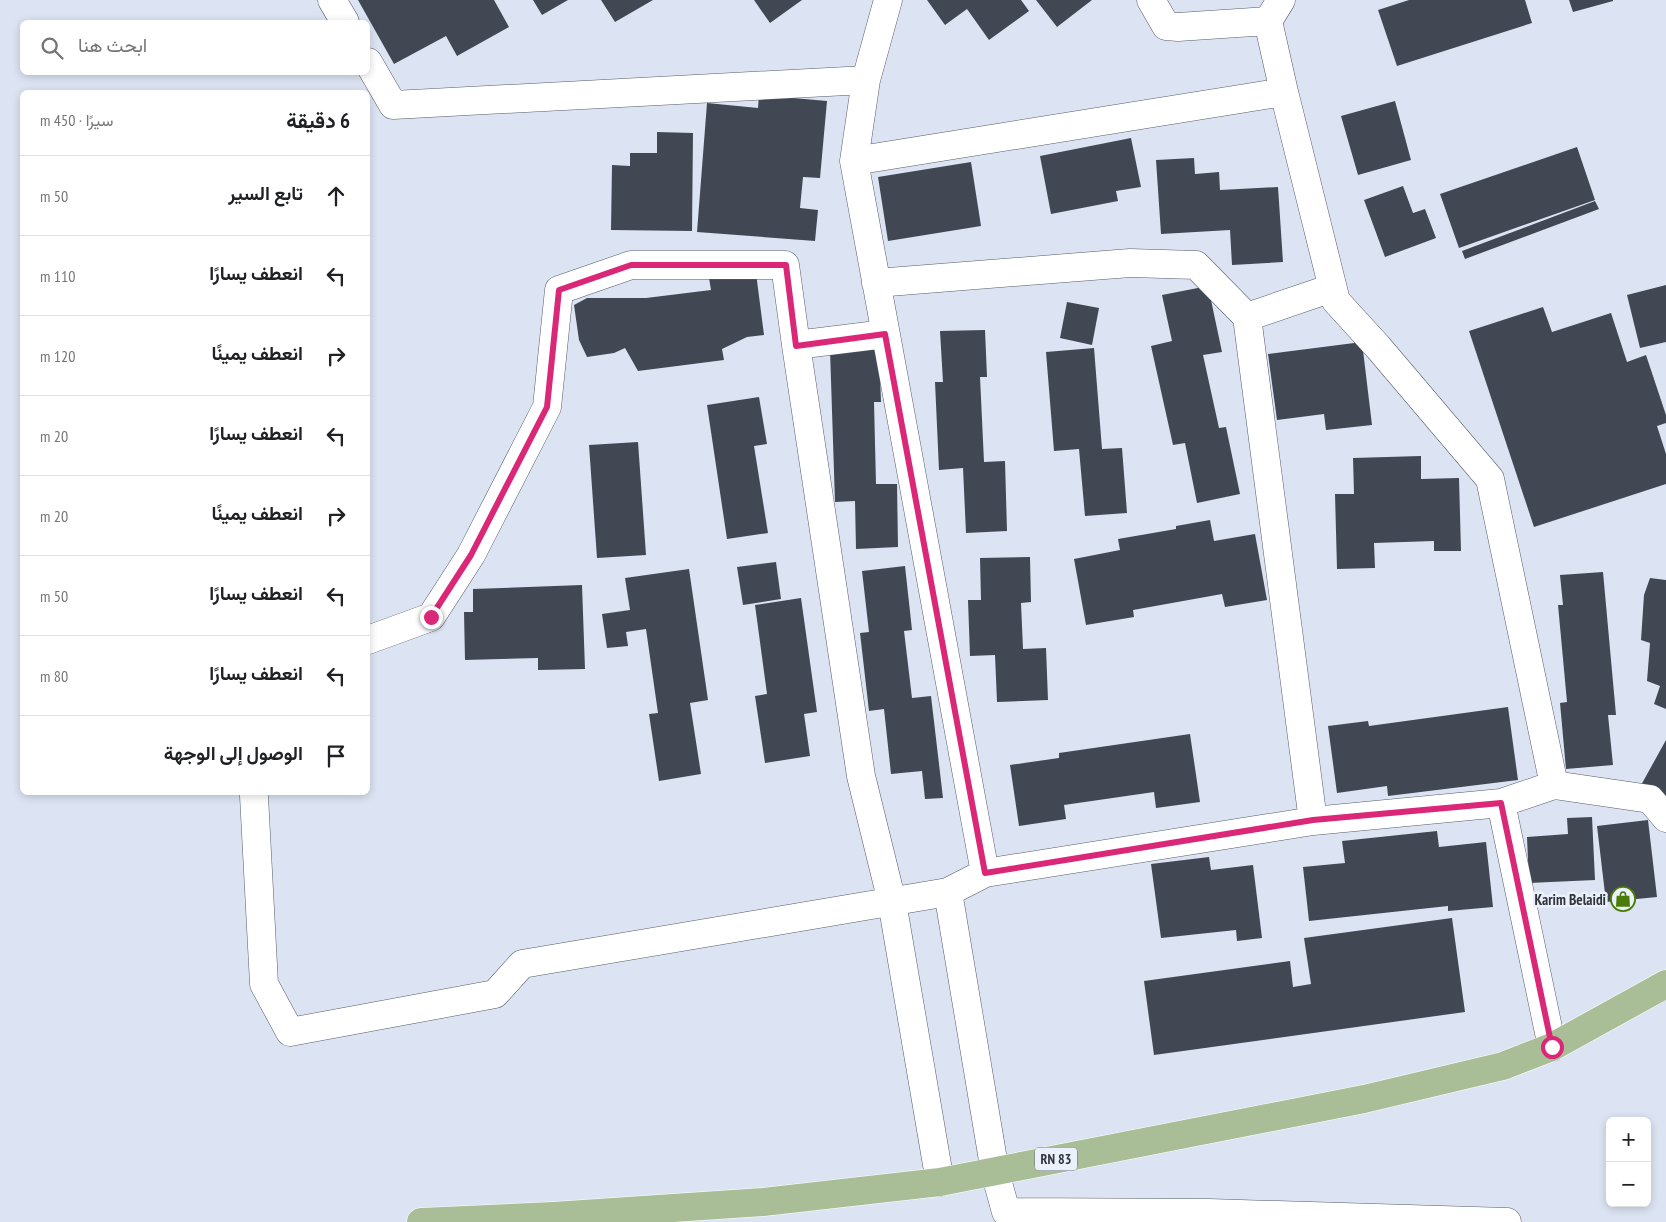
<!DOCTYPE html>
<html lang="ar">
<meta charset="utf-8">
<style>
body{margin:0;font-family:"PT Sans Narrow",Vazirmatn,sans-serif;background:#f2f2f2;color:#202124;direction:rtl}
.controls{position:absolute;right:15px;bottom:15px;display:grid;overflow:hidden;border-radius:8px;box-shadow:0 2px 8px #0003}
.controls button{width:45px;height:45px;display:grid;place-items:center;padding:0;border:0;border-bottom:1px solid #e0e0e0;background:#fff;color:#202124;font:25px sans-serif}
.stop{position:absolute;width:15px;height:15px;margin:-11px;border:4px solid #db2777;border-radius:50%;background:#fff}
.stop.end{background:#db2777;border-color:#fff;box-shadow:0 1px 5px #0008}
.list{margin:0;padding:0;list-style:none}
h2{display:flex;justify-content:space-between;align-items:center;height:65px;margin:0;padding:0 20px;font-size:21px}
h2 small{font-size:16px;font-weight:400;color:#757577}
.list li{display:grid;grid-template-columns:32px 1fr auto;gap:15px;align-items:center;box-sizing:border-box;height:80px;padding:0 20px;border-top:1px solid #e0e0e0}
.list b{display:block;font-size:19px;white-space:nowrap}
.list em{font-size:16px;font-style:normal;color:#757577}
.icon{flex:none;width:28px;height:28px;fill:none;stroke:currentColor;stroke-width:2;stroke-linecap:round;stroke-linejoin:round}
.map{position:relative;flex:none;width:1666px;height:1222px;overflow:hidden;direction:ltr}
.search{position:absolute;background:#fff;box-shadow:0 2px 8px #0003;left:20px;top:20px;width:350px;height:55px;display:flex;align-items:center;gap:12px;box-sizing:border-box;padding:0 18px;border-radius:8px;color:#757577;font-size:19px}
.panel{position:absolute;background:#fff;box-shadow:0 2px 8px #0003;left:20px;top:90px;width:350px;height:705px;border-radius:8px;direction:rtl}
.map>svg:first-child{display:block}
.building{fill:#414853}
.lines{fill:none;stroke-linecap:round;stroke-linejoin:round}
.minor-casing{stroke:#555c68;stroke-width:29}
.major-casing{stroke:#fff;stroke-width:29}
.minor{stroke:#fff;stroke-width:28}
.major{stroke:#a9be96;stroke-width:28}
.route{stroke:#db2777;stroke-width:6}
.labels{text-anchor:middle;dominant-baseline:central;stroke-width:5;stroke-linejoin:round;paint-order:stroke}
.shield{fill:#eaf1fd;stroke:#696d75;stroke-width:1}
.shield-label{font-size:14px;font-weight:bold;fill:#32353b}
.poi-label{font-size:15px;font-weight:bold;fill:#32353b;stroke:#eaf1fd;text-anchor:end}
</style>
<div class="map">
<svg width="1666" height="1222" viewBox="0 0 1666 1222">
<rect width="100%" height="100%" fill="#dce4f3"/>
<path class="building" d="M 358,0 L 494,0 L 509,27 L 457,56 L 446,36 L 394,64 Z
M 533,0 L 568,0 L 542,15 Z
M 601,0 L 653,0 L 615,22 Z
M 754,0 L 802,0 L 770,23 Z
M 927,0 L 1021,0 L 1029,11 L 989,40 L 967,9 L 945,25 Z
M 1036,0 L 1092,0 L 1057,27 Z
M 1409,0 L 1525,0 L 1532,23 L 1397,66 L 1378,10 Z
M 1569,0 L 1613,0 L 1613,1 L 1573,12 Z
M 759,95 L 827,101 L 820,178 L 803,177 L 800,208 L 818,210 L 815,241 L 697,232 L 707,103 L 758,108 Z
M 1395,101 L 1411,160 L 1358,175 L 1341,116 Z
M 657,132 L 693,133 L 692,231 L 611,230 L 612,165 L 630,166 L 630,153 L 657,153 Z
M 1131,138 L 1141,187 L 1116,191 L 1118,201 L 1051,214 L 1040,156 Z
M 1577,147 L 1595,200 L 1459,248 L 1440,194 Z
M 1194,158 L 1195,174 L 1219,172 L 1220,190 L 1278,187 L 1283,262 L 1232,265 L 1230,230 L 1161,234 L 1156,160 Z
M 971,162 L 981,226 L 888,241 L 878,177 Z
M 1403,186 L 1413,213 L 1425,209 L 1436,238 L 1385,257 L 1364,200 Z
M 1595,201 L 1599,209 L 1465,259 L 1462,251 Z
M 756,273 L 764,335 L 747,337 L 722,349 L 724,360 L 638,371 L 625,348 L 614,353 L 587,357 L 579,340 L 574,305 L 587,298 L 646,298 L 711,290 L 709,278 Z
M 1666,285 L 1666,342 L 1640,348 L 1627,295 Z
M 1208,286 L 1222,352 L 1203,355 L 1219,428 L 1226,427 L 1240,494 L 1197,503 L 1185,443 L 1173,445 L 1151,346 L 1172,341 L 1162,295 Z
M 1067,302 L 1099,308 L 1092,345 L 1060,338 Z
M 1543,307 L 1552,332 L 1611,313 L 1627,362 L 1646,355 L 1666,415 L 1666,423 L 1657,426 L 1666,454 L 1666,484 L 1534,527 L 1469,331 Z
M 985,330 L 987,377 L 980,377 L 984,462 L 1005,461 L 1007,531 L 966,533 L 963,468 L 939,470 L 935,382 L 943,382 L 940,331 Z
M 1362,342 L 1372,425 L 1326,430 L 1324,414 L 1277,420 L 1268,354 Z
M 1094,348 L 1102,449 L 1122,448 L 1127,513 L 1085,516 L 1079,449 L 1054,451 L 1046,352 Z
M 879,349 L 881,402 L 874,402 L 876,484 L 897,484 L 898,547 L 856,549 L 855,501 L 835,502 L 830,350 Z
M 759,397 L 767,444 L 754,446 L 768,533 L 727,539 L 707,405 Z
M 638,442 L 646,555 L 597,558 L 589,445 Z
M 1421,456 L 1421,479 L 1459,478 L 1461,551 L 1434,551 L 1434,541 L 1374,543 L 1375,568 L 1337,569 L 1335,494 L 1354,494 L 1353,458 Z
M 1210,520 L 1214,541 L 1255,534 L 1267,600 L 1225,607 L 1222,594 L 1133,610 L 1134,617 L 1086,625 L 1074,559 L 1120,550 L 1118,539 L 1176,529 L 1176,526 Z
M 1030,557 L 1031,602 L 1021,603 L 1023,649 L 1046,648 L 1048,700 L 997,702 L 995,655 L 970,656 L 968,600 L 981,600 L 980,558 Z
M 776,562 L 781,599 L 743,605 L 737,567 Z
M 905,566 L 912,630 L 904,631 L 912,698 L 931,696 L 943,798 L 925,799 L 922,771 L 891,774 L 884,709 L 869,711 L 860,633 L 869,632 L 862,571 Z
M 689,569 L 708,700 L 690,703 L 701,774 L 659,781 L 649,714 L 658,713 L 646,629 L 626,632 L 628,646 L 607,648 L 602,614 L 630,610 L 625,578 Z
M 1603,572 L 1616,715 L 1608,715 L 1613,765 L 1566,769 L 1560,703 L 1567,702 L 1558,605 L 1563,605 L 1560,575 Z
M 1650,578 L 1666,580 L 1666,709 L 1654,704 L 1660,686 L 1647,681 L 1650,643 L 1641,640 L 1644,595 Z
M 582,585 L 585,669 L 538,670 L 538,658 L 465,660 L 464,612 L 473,612 L 473,589 Z
M 801,598 L 817,712 L 804,714 L 810,756 L 765,763 L 755,696 L 767,694 L 755,605 Z
M 1508,707 L 1518,780 L 1388,796 L 1387,786 L 1337,793 L 1328,726 L 1368,721 L 1369,726 Z
M 1190,734 L 1200,802 L 1156,808 L 1154,792 L 1064,805 L 1066,819 L 1019,826 L 1010,765 L 1059,758 L 1059,753 Z
M 1666,740 L 1666,801 L 1640,787 Z
M 1592,817 L 1595,880 L 1529,883 L 1527,837 L 1568,834 L 1567,818 Z
M 1648,820 L 1657,897 L 1606,902 L 1597,826 Z
M 1437,831 L 1439,847 L 1486,842 L 1493,907 L 1448,911 L 1448,906 L 1309,921 L 1303,867 L 1345,863 L 1342,841 Z
M 1209,857 L 1211,870 L 1253,865 L 1262,938 L 1237,941 L 1236,930 L 1161,938 L 1151,864 Z
M 1452,918 L 1465,1012 L 1154,1055 L 1144,981 L 1290,961 L 1293,987 L 1311,984 L 1304,938 Z"/>
<g class="lines">
<defs>
<path id="minor" d="M 332,0 L 345,22
M 888,0 L 866,80 L 854,161 L 985,873
M 1151,0 L 1166,26 L 1178,27 L 1268,21
M 1281,0 L 1268,21 L 1284,92
M 368,62 L 393,105 L 866,80
M 854,161 L 1284,92 L 1336,301 L 1378,347 L 1490,479 L 1554,785
M 876,283 L 1130,263 L 1196,265 L 1247,317
M 796,345 L 885,334
M 368,640 L 431,617 L 471,555 L 547,407 L 559,290 L 631,265 L 785,265 L 796,345 L 861,776 L 892,902 L 940,1182
M 255,792 L 254,796 L 264,984 L 290,1032 L 495,994 L 522,964 L 948,892 L 985,873 L 1313,821 L 1501,803 L 1554,785 L 1650,799 L 1666,818
M 1501,803 L 1552,1047
M 1313,821 L 1247,317 L 1332,288
M 948,892 L 995,1172 L 1006,1212 L 1209,1213 L 1507,1222"/>
<path id="major" d="M 421,1222 L 553,1216 L 763,1202 L 940,1182 L 1364,1099 L 1503,1066 L 1552,1047 L 1666,984"/>
</defs>
<use href="#minor" class="minor-casing"/>
<use href="#major" class="major-casing"/>
<use href="#minor" class="minor"/>
<use href="#major" class="major"/>
</g>
<g class="lines">
<path class="route" d="M 431,617 L 471,555 L 547,407 L 559,290 L 631,265 L 786,265 L 796,346 L 885,334 L 985,873 L 1313,820 L 1501,803 L 1552,1047"/>
</g>
<defs>
<symbol id="shop-ring" viewBox="-11 -11 22 22"><circle r="9.5" fill="#eaf1fd" stroke="#4b7c07" stroke-width="1.5"/><path d="M-5-2.5h2.3a2.7 3.5 0 0 1 5.4 0H5L5.5 6h-11ZM-1.5-2.5h3a1.5 2.3 0 0 0-3 0Z" fill="#4b7c07"/></symbol>
</defs>
<g fill-rule="evenodd">
<use href="#shop-ring" x="1609" y="885" width="28" height="28"/>
</g>
<g class="labels">
<rect class="shield" x="1035" y="1147.5" width="42" height="23" rx="4"/>
<g class="shield-label">
<text x="1056" y="1159">RN 83</text>
</g>
<g class="poi-label">
<text x="1606" y="899">Karim Belaidi</text>
</g>
</g>
</svg>
<div class="controls">
<button>+</button>
<button>−</button>
</div>
<div class="stop" style="left:1552px;top:1047px"></div>
<div class="stop end" style="left:431px;top:617px"></div>
<div class="search"><svg class="icon" aria-label="search" viewBox="0 0 24 24"><circle cx="10" cy="10" r="6"/><path d="M15 15l6 6"/></svg>ابحث هنا</div>
<section class="panel">
<h2>6 دقيقة<small>سيرًا · 450 m</small></h2>
<ul class="list">
<li><svg class="icon" aria-label="ahead" viewBox="0 0 24 24"><path d="M12 20V5M6 11l6-6 6 6"/></svg><div><b>تابع السير</b></div><em>50 m</em></li>
<li><svg class="icon" aria-label="left" viewBox="0 0 24 24"><path d="M17 20v-9H6M10 6l-5 5 5 5"/></svg><div><b>انعطف يسارًا</b></div><em>110 m</em></li>
<li><svg class="icon" aria-label="right" viewBox="0 0 24 24"><path d="M7 20v-9h11M14 6l5 5-5 5"/></svg><div><b>انعطف يمينًا</b></div><em>120 m</em></li>
<li><svg class="icon" aria-label="left" viewBox="0 0 24 24"><path d="M17 20v-9H6M10 6l-5 5 5 5"/></svg><div><b>انعطف يسارًا</b></div><em>20 m</em></li>
<li><svg class="icon" aria-label="right" viewBox="0 0 24 24"><path d="M7 20v-9h11M14 6l5 5-5 5"/></svg><div><b>انعطف يمينًا</b></div><em>20 m</em></li>
<li><svg class="icon" aria-label="left" viewBox="0 0 24 24"><path d="M17 20v-9H6M10 6l-5 5 5 5"/></svg><div><b>انعطف يسارًا</b></div><em>50 m</em></li>
<li><svg class="icon" aria-label="left" viewBox="0 0 24 24"><path d="M17 20v-9H6M10 6l-5 5 5 5"/></svg><div><b>انعطف يسارًا</b></div><em>80 m</em></li>
<li><svg class="icon" aria-label="arrive" viewBox="0 0 24 24"><path d="M6 21V4h12l-3 4 3 4H6"/></svg><div><b>الوصول إلى الوجهة</b></div></li>
</ul>
</section>
</div>
